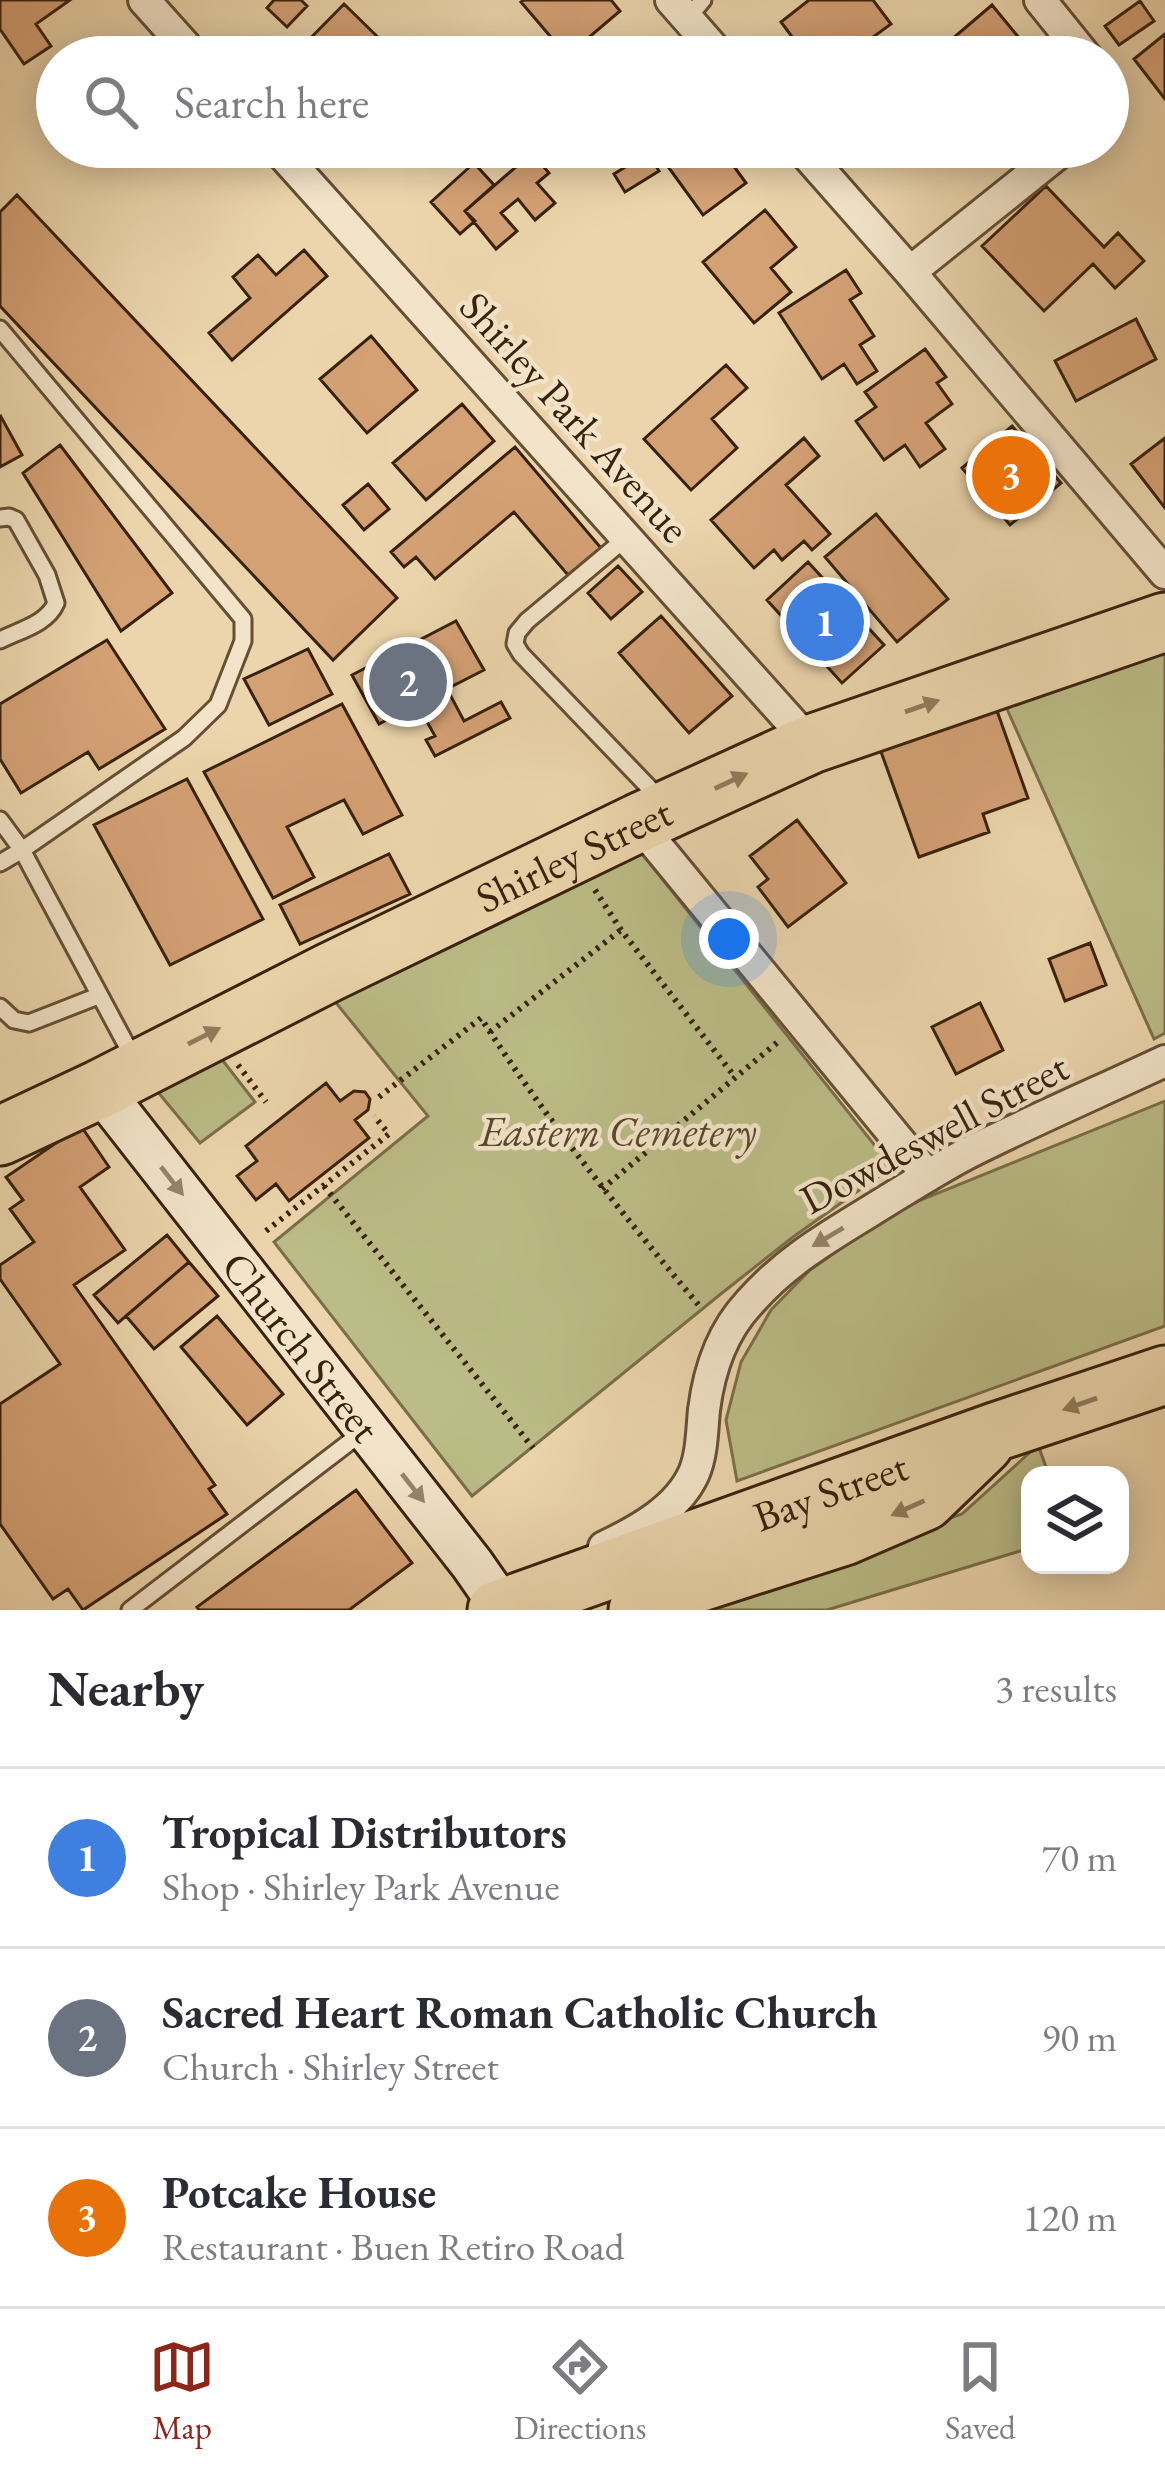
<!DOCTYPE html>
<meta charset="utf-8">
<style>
body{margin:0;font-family:"EB Garamond",serif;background:#f7f7f7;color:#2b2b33}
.controls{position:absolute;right:36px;bottom:36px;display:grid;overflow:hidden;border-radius:24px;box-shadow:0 6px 30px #0003}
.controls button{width:108px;height:108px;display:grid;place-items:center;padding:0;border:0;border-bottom:3px solid #e1e1e2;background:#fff;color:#2b2b33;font:60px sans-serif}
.you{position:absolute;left:729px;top:939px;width:42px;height:42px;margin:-30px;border:9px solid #fff;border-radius:50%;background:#1a73e8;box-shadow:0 0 0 18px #1a73e833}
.badge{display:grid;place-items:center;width:78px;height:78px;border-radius:50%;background:#8f2418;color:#fff;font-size:39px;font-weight:700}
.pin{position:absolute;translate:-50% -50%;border:6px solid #fff;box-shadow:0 3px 12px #0006}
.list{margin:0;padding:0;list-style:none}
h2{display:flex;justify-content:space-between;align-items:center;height:156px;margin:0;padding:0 48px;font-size:51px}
h2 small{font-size:39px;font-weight:400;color:#7c7c81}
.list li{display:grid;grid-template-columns:78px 1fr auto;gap:36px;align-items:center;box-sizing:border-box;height:180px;padding:0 48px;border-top:3px solid #e1e1e2}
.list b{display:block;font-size:45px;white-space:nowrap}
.list p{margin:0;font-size:39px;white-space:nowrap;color:#7c7c81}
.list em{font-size:39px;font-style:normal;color:#7c7c81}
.icon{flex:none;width:66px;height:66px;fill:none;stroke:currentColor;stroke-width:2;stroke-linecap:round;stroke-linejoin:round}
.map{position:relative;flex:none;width:1165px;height:1610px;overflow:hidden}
.search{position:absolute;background:#fff;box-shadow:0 6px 30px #0003;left:36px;right:36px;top:36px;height:132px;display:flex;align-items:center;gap:30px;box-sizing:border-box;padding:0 42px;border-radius:66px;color:#7c7c81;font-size:45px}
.sheet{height:696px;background:#fff}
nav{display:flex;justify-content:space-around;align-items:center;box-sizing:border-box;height:168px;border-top:3px solid #e1e1e2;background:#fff;font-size:33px;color:#7c7c81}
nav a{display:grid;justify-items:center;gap:6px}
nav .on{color:#8f2418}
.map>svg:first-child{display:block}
.green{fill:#bbbc87;stroke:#7a6f4a;stroke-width:3}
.building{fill:#d4a175;stroke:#38220d;stroke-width:3}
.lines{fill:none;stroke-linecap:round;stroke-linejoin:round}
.lane-casing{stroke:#654f35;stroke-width:21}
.street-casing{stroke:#654f35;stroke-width:36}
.secondary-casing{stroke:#38220d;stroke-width:48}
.highway-casing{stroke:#38220d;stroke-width:63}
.path{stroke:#38220d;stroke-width:6;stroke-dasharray:3 6;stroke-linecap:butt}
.lane{stroke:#f3e4c9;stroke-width:15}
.street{stroke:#f3e4c9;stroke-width:30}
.secondary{stroke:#f3e4c9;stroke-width:42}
.highway{stroke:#ecd5ac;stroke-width:57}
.oneway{fill:#927c5c}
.oneway2{fill:#96836b}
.labels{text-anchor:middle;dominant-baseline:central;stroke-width:9;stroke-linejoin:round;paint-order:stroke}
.street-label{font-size:42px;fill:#38220d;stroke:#f3e4c9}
.park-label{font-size:42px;font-style:italic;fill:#59482c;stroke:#f3e4c9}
</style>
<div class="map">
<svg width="1165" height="1610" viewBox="0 0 1165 1610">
<rect width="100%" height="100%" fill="#ecd5ac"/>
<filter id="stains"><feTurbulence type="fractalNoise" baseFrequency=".00167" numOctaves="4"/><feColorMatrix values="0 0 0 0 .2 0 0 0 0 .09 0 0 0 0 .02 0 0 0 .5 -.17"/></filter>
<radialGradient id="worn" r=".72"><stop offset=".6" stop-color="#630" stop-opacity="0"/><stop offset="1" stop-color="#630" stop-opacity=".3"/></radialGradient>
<path class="green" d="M 1165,648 L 1165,1033 L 1154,1039 L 1003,700 Z
M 632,841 L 892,1167 L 793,1237 L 722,1293 L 472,1496 L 274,1242 L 428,1116 L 328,993 Z
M 220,1057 L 255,1102 L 200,1143 L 157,1091 Z
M 1165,1101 L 1165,1326 L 737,1481 L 726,1420 L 741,1362 L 771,1310 L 810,1270 L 896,1210 Z
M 1038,1445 L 1049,1475 L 1030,1475 L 1030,1548 L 827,1610 L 682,1610 L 962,1514 Z"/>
<path class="building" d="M 0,0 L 70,0 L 36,24 L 51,46 L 24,64 L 0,29 Z
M 274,0 L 301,0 L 307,6 L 287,27 L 267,8 Z
M 524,0 L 611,0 L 620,11 L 567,56 L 521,2 Z
M 809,0 L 873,0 L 891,24 L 850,54 L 842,44 L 824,57 L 807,57 L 781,22 Z
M 1140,1 L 1154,21 L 1119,45 L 1105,26 Z
M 344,4 L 390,49 L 383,57 L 296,57 L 294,55 Z
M 992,5 L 1034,56 L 931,57 Z
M 1165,34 L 1165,99 L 1134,59 Z
M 698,147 L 720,147 L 746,183 L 703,215 L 669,168 Z
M 532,153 L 549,173 L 537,183 L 555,203 L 535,220 L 518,199 L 501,213 L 517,231 L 496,249 L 465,211 Z
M 648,153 L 659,171 L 625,192 L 614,174 Z
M 474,163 L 494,185 L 465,211 L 475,221 L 460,234 L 431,202 Z
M 1046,186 L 1104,247 L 1118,233 L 1144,261 L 1115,288 L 1093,264 L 1044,311 L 982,246 Z
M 17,195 L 397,598 L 333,660 L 0,306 L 0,212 Z
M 765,210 L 796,247 L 771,268 L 791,292 L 754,323 L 703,262 Z
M 304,250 L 327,276 L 232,360 L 209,333 L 250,298 L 233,277 L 258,255 L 276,275 Z
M 846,270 L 861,293 L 850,300 L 874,336 L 860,345 L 877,371 L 857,384 L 844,364 L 822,379 L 779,313 Z
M 1136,319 L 1156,359 L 1076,401 L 1055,361 Z
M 371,336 L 417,390 L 367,433 L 320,379 Z
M 925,349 L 946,377 L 937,383 L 952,404 L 926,423 L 945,449 L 920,467 L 905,445 L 884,460 L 856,421 L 876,407 L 865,392 Z
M 726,365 L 747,388 L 712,419 L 737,448 L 691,490 L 644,439 Z
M 462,404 L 494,441 L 426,500 L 393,463 Z
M 0,415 L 22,455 L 0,467 Z
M 1012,426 L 1061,483 L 1010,525 L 962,468 Z
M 804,438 L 819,456 L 786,485 L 830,534 L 812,550 L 804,541 L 782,560 L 774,550 L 754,568 L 711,520 Z
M 1165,438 L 1165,508 L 1131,464 Z
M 60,445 L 172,593 L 121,631 L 23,473 Z
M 515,447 L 601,548 L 568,575 L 514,512 L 435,579 L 416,557 L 404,567 L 391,552 Z
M 368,484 L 389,509 L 364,530 L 343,505 Z
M 876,514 L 948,599 L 897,642 L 825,557 Z
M 808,562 L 884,645 L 842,683 L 767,600 Z
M 618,566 L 642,592 L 611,619 L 588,593 Z
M 661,616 L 732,696 L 689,733 L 619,653 Z
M 456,621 L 484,670 L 447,689 L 464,721 L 501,702 L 510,718 L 435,756 L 426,740 L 435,736 L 417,704 L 379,724 L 352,675 Z
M 107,640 L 165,729 L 99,769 L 88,752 L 21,793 L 0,759 L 0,704 Z
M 308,649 L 332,694 L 269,725 L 244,679 Z
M 342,704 L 402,815 L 363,834 L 344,800 L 287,827 L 314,877 L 273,898 L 204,772 Z
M 996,708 L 1028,798 L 983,814 L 989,832 L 919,857 L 880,749 Z
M 187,779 L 263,919 L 170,965 L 94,825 Z
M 797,820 L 846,883 L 788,927 L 758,887 L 768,879 L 750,856 Z
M 389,854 L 410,894 L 300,944 L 280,905 Z
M 1090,943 L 1106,985 L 1065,1001 L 1049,959 Z
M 980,1003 L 1003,1050 L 956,1074 L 932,1027 Z
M 326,1083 L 340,1101 L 354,1091 L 365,1092 L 370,1099 L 368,1110 L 355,1120 L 369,1138 L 289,1201 L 276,1184 L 256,1200 L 237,1176 L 257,1161 L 246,1146 Z
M 81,1126 L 109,1167 L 80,1187 L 125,1250 L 74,1285 L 215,1485 L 209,1489 L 227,1514 L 83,1610 L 68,1589 L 53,1599 L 0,1524 L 0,1404 L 60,1364 L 0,1279 L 0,1265 L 34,1242 L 10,1209 L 23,1200 L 6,1177 Z
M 167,1235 L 189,1262 L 118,1323 L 94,1295 Z
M 189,1262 L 218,1296 L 154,1349 L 126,1316 Z
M 217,1316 L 283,1394 L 247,1425 L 181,1347 Z
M 356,1490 L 412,1563 L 349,1610 L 199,1610 L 197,1607 Z"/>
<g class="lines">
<defs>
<path id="lane" d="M 687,19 L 703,0
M 0,329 L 243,619 L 243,641 L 218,705 L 184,738 L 22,850 L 135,1061
M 0,518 L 9,517 L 16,520 L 47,575 L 56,603 C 47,624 20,630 0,640
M 626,538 L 527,621 L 517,633 L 515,644 L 521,654 L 659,798
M 0,820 L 22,850 L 0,863
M 0,1007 L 14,1020 L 29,1023 L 98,996
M 130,1610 L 364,1431"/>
<path id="street" d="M 144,0 L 195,57
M 671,0 L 721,57
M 1040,0 L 1086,57
M 276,147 L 811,744
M 800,147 L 910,272 L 1165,573
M 910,272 L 1066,147
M 638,823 L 928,1176
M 604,1547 C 638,1531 678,1509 694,1473 C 702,1454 702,1431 704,1410 C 709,1370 721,1333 749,1303 C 785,1262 826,1238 872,1210 C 903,1191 934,1171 966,1154 C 1031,1121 1099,1092 1165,1061"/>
<g id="secondary">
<path id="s1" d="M 100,1089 L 472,1564 L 504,1610"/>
</g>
<g id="highway">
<path id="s2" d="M 0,1136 L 100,1089 L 330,972 L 638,823 L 811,744 L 1165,622"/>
<path id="s3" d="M 497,1610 L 995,1432 L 1165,1375"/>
<path d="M 638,1610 L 682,1588 L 844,1536 L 925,1501 L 984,1444"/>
</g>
</defs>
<use href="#lane" class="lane-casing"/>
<use href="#street" class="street-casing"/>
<use href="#secondary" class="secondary-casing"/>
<use href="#highway" class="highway-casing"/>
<path class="path" d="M 595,890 L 621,930 L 735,1077
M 490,1032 L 621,930
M 238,1065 L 266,1102
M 379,1097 L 481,1018 C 547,1121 623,1215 702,1309
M 324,1186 L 533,1448
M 602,1189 L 779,1041
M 266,1231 L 389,1134 L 374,1116"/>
<use href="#lane" class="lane"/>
<use href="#street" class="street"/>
<use href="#secondary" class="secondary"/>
<use href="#highway" class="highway"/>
</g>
<defs><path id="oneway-solid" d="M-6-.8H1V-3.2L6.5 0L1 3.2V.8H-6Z" transform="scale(3)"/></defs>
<g class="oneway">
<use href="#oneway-solid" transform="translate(922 706) rotate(-19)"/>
<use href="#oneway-solid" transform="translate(731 781) rotate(-25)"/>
<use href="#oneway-solid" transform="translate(204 1036) rotate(-27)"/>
<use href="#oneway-solid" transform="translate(1080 1404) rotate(161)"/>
<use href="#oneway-solid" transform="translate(908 1508) rotate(156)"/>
</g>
<g class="oneway2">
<use href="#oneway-solid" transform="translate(172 1181) rotate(52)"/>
<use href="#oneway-solid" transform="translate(828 1237) rotate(149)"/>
<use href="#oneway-solid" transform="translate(413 1488) rotate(52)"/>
</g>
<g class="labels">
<g class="street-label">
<text transform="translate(575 417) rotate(48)">Shirley Park Avenue</text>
<text stroke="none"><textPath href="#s2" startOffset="639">Shirley Street</textPath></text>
<text transform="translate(934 1133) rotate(-28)">Dowdeswell Street</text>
<text stroke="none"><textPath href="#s1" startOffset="327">Church Street</textPath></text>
<text stroke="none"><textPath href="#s3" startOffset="354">Bay Street</textPath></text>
</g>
<g class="park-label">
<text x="618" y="1131">Eastern Cemetery</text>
</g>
</g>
<rect width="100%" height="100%" filter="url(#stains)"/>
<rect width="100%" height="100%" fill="url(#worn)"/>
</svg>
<div class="controls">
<button><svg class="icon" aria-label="layers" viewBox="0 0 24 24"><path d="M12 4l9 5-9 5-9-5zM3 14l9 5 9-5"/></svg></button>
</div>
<div class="you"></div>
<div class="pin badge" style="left:825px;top:622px;background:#3f7fe0">1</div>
<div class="pin badge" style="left:408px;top:682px;background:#6b7280">2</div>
<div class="pin badge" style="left:1011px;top:475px;background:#e8710a">3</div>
<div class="search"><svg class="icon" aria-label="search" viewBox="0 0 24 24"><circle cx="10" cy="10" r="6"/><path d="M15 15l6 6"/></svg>Search here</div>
</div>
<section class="sheet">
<h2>Nearby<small>3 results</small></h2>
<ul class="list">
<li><span class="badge" style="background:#3f7fe0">1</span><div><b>Tropical Distributors</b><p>Shop · Shirley Park Avenue</p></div><em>70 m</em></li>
<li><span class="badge" style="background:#6b7280">2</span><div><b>Sacred Heart Roman Catholic Church</b><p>Church · Shirley Street</p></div><em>90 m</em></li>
<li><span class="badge" style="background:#e8710a">3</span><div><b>Potcake House</b><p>Restaurant · Buen Retiro Road</p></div><em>120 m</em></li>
</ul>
</section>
<nav>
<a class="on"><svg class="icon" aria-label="map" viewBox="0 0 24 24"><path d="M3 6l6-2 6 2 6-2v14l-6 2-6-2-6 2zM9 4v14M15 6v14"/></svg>Map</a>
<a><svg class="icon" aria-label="directions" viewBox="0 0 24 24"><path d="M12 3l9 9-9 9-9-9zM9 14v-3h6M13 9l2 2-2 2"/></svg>Directions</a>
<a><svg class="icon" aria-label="saved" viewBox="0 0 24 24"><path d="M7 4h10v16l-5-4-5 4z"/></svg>Saved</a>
</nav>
